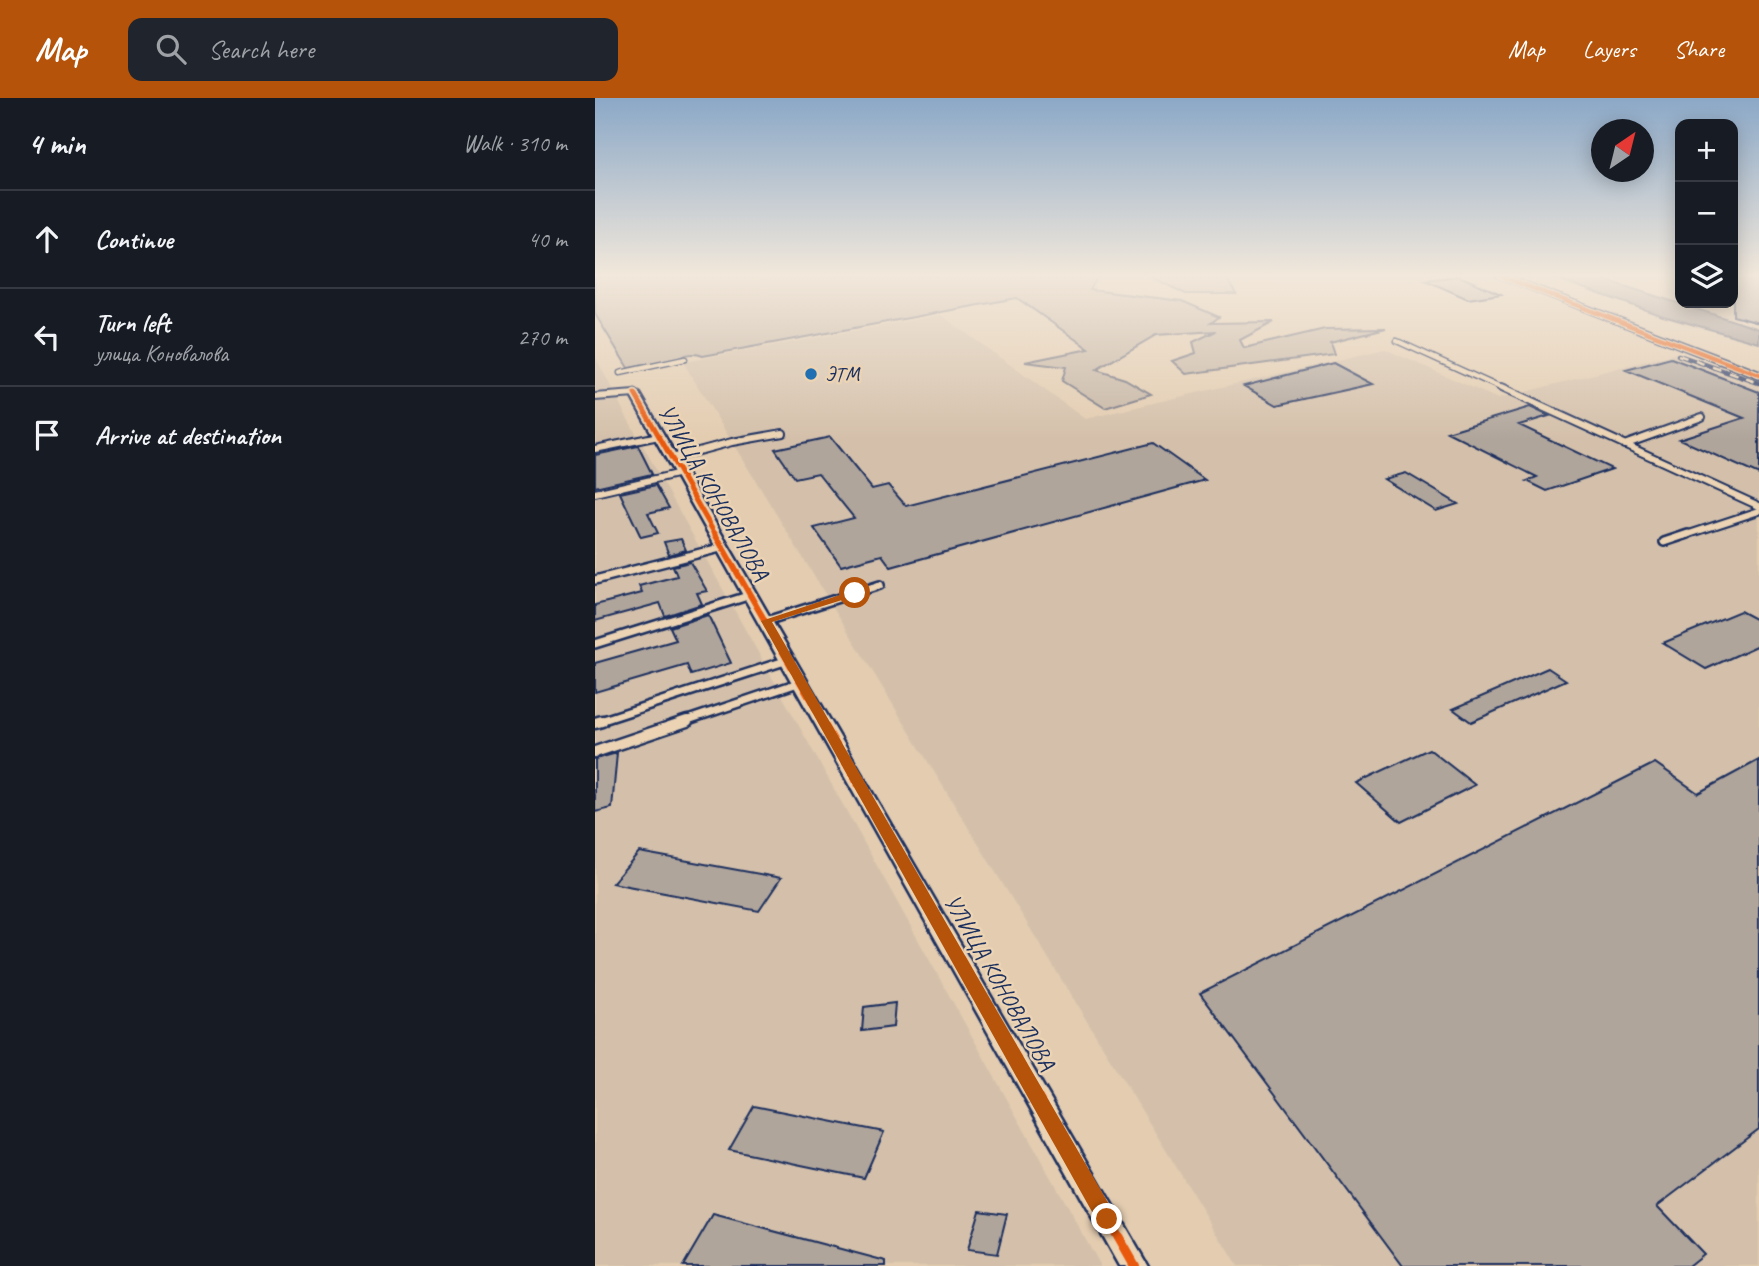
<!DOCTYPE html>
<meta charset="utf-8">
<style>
body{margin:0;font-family:Caveat,sans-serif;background:#20242c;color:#f1f3f6}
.controls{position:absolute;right:21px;top:21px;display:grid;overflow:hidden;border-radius:14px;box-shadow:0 4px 18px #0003}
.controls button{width:63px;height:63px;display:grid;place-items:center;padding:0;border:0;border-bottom:2px solid #363941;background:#171b24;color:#f1f3f6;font:35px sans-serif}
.compass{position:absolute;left:996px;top:21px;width:63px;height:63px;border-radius:50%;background:#171b24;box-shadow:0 4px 18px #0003;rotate:35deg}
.stop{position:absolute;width:21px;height:21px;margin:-16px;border:5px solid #b45309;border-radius:50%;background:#fff}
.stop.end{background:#b45309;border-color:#fff;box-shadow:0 2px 7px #0008}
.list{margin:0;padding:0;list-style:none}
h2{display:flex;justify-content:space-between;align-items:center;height:91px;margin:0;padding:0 28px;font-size:30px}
h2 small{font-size:23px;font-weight:400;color:#9ea1a6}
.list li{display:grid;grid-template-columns:46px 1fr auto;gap:21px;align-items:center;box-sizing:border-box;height:98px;padding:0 28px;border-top:2px solid #363941}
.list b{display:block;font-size:26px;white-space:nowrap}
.list p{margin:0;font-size:23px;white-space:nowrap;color:#9ea1a6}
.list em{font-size:23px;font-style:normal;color:#9ea1a6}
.icon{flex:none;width:38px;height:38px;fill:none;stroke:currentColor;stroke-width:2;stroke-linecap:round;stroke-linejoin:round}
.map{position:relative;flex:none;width:1164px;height:1168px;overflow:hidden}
header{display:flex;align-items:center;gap:42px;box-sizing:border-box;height:98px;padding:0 35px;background:#b45309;color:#fff}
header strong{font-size:33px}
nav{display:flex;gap:38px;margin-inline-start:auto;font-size:24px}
.search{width:490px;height:63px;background:#20242c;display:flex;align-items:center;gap:18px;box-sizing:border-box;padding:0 24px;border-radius:14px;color:#9ea1a6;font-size:26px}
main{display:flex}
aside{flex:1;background:#171b24}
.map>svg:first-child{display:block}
.built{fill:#d4c0aa}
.green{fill:#c5b5a4;stroke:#707281;stroke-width:2}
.water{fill:#9f9695;stroke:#6a6d7f;stroke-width:2}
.building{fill:#b0a59b;stroke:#1b2f5e;stroke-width:2}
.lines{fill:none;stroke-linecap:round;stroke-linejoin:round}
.lane-far3-casing{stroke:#1b2f5e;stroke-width:7}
.lane-far2-casing{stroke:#1b2f5e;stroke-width:10}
.lane-far1-casing{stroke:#1b2f5e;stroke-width:12}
.lane-casing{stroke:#1b2f5e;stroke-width:15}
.street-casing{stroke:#1b2f5e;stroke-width:5}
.lane-far3{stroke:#ebd3b3;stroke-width:4.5}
.lane-far2{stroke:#ebd3b3;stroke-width:6}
.lane-far1{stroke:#ebd3b3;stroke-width:7}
.lane{stroke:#ebd3b3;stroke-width:10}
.street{fill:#ebd3b3;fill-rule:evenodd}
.rail-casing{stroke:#1b2f5e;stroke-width:4.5}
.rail{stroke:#ebd3b3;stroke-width:2.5;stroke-dasharray:9;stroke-linecap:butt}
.cycleway-far4-casing{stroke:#ebd3b3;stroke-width:7}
.cycleway-far3-casing{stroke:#ebd3b3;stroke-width:9}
.cycleway-far2-casing{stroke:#ebd3b3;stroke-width:10}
.cycleway-far1-casing{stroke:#ebd3b3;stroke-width:12}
.cycleway-casing{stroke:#ebd3b3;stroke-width:15}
.cycleway-far4{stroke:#e8590c;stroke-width:4.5}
.cycleway-far3{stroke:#e8590c;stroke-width:5}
.cycleway-far2{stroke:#e8590c;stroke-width:6}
.cycleway-far1{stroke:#e8590c;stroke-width:8}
.cycleway{stroke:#e8590c;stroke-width:10}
.route{fill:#b45309}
.poi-dot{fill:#1f6fb2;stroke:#ebd3b3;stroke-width:2.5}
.labels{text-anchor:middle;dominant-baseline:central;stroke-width:5;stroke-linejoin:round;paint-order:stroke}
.far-poi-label{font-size:21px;fill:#1b2f5e;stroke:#ebd3b3;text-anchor:start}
.street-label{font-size:24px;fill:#1b2f5e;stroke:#ebd3b3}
</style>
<header>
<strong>Map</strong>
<div class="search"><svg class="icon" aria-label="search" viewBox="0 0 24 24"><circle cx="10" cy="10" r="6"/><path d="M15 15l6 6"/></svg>Search here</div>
<nav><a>Map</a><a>Layers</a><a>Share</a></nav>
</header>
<main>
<aside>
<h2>4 min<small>Walk · 310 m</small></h2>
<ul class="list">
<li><svg class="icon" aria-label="ahead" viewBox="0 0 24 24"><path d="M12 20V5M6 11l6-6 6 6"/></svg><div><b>Continue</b></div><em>40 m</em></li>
<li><svg class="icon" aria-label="left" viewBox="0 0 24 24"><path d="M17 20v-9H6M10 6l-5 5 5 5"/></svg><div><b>Turn left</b><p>улица Коновалова</p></div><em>270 m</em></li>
<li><svg class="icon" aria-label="arrive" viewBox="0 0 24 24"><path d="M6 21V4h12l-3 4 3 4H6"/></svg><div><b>Arrive at destination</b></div></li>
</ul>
</aside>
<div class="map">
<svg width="1164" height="1168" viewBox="0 0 1164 1168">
<rect width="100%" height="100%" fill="#e3ccb0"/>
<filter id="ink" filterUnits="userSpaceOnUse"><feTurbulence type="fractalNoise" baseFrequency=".0143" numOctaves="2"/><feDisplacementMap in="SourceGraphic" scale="14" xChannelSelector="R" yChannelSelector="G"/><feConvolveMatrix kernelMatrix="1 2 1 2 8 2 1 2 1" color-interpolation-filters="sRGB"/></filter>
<g filter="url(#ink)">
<path class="built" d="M 346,217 L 490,321 L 790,251 L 903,301 L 1082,255 L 1164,284 L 1164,1168 L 642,1168 L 88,264 Z
M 0,258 L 29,314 L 505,1168 L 0,1168 Z"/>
<path class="green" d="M 0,178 L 503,178 L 495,192 L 587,203 L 624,219 L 616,225 L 679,224 L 645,242 L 649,250 L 730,231 L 791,230 L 735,244 L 739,256 L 591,276 L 577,263 L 601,255 L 598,244 L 621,233 L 561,237 L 501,272 L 530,281 L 556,296 L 510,310 L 467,283 L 471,269 L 430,264 L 494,251 L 422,200 L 108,258 C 101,255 89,255 83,261 L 33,270 L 0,216 Z
M 554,178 L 630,178 L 641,196 L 591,196 Z"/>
<path class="water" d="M 953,178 L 998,178 L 1164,231 L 1164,245 L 1068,218 Z"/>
<path class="building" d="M 864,178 L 906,196 L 873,201 L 830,182 Z
M 1138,178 L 1164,179 L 1164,225 L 1138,218 Z
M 1076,260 L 1164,294 L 1164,377 L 1084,341 L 1149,320 L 1031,272 Z
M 738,265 L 778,286 L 682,307 L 649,288 Z
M 935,309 L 954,318 L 924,327 L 1017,371 L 952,393 L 932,383 L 942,379 L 852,334 Z
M 235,339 L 277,391 L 293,387 L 311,408 L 558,345 L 610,382 L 296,469 L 287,457 L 246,468 L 219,430 L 259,420 L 223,375 L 200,380 L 180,351 Z
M 43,348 L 57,376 L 0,389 L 0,357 Z
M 811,375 L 863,406 L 841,413 L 789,381 Z
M 61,387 L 74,410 L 53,415 L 63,435 L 46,439 L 25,395 Z
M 86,441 L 91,452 L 74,457 L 69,444 Z
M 95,464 L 112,493 L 102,495 L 107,506 L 70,518 L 65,505 L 0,523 L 0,507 L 47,495 L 44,488 L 82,478 L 78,468 Z
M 1145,513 L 1164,523 L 1164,547 L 1111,571 L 1068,545 Z
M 113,517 L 136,565 L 96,577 L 92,567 L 0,594 L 0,565 L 81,542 L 75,529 Z
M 953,570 L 971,582 L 876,624 L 858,611 Z
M 834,651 L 880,687 L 806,724 L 761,685 Z
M 22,655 L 17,710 L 0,714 L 0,661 Z
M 1164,662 L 1164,1031 L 1062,1108 L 1108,1156 L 1093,1168 L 808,1168 L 605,895 L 1060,665 L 1103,695 Z
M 44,754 L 186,780 L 164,813 L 17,785 Z
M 300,905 L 298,929 L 267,933 L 269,909 Z
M 159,1008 L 289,1034 L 269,1080 L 134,1052 Z
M 384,1112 L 412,1116 L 402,1156 L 372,1152 Z
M 118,1117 L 291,1163 L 291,1168 L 88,1168 Z"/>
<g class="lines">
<defs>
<path id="lane-far3" d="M 802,243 L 910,292
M 25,275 L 90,261"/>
<path id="lane-far2" d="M 906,290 L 1164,408
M 0,299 L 40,296
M 1029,347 L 1107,319
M 0,351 L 64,338
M 77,360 L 137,344 L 188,335
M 0,395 L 86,375
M 1088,438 L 1164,413"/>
<path id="lane-far1" d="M 1069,444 L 1093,436
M 0,482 L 129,449
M 171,523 L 285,487
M 0,546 L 156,497
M 2,624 L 193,562
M 87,624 L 206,584"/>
<path id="lane" d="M 0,625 L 7,623
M 0,654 L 92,623"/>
<path id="street" d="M 902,178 L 912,178 L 1164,274 L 1164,280 Z
M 40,293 L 45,296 L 553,1168 L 524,1168 L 35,296 Z"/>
</defs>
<use href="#lane-far3" class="lane-far3-casing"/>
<use href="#lane-far2" class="lane-far2-casing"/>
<use href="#lane-far1" class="lane-far1-casing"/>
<use href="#lane" class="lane-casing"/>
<use href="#street" class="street-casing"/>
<use href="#lane-far3" class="lane-far3"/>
<use href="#lane-far2" class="lane-far2"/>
<use href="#lane-far1" class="lane-far1"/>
<use href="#lane" class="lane"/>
<use href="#street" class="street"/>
<defs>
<path id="rail" d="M 1083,257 L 1164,285"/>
</defs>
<use href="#rail" class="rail-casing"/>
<use href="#rail" class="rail"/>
<defs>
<path id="cycleway-far4" d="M 906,178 L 1164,277"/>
<path id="cycleway-far3" d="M 40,296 L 121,438"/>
<path id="cycleway-far2" d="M 120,436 L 228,624"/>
<path id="cycleway-far1" d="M 227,623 L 365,863"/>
<path id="cycleway" d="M 364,861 L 539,1168"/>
</defs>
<use href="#cycleway-far4" class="cycleway-far4-casing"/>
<use href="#cycleway-far3" class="cycleway-far3-casing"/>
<use href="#cycleway-far2" class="cycleway-far2-casing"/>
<use href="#cycleway-far1" class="cycleway-far1-casing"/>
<use href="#cycleway" class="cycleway-casing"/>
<use href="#cycleway-far4" class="cycleway-far4"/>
<use href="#cycleway-far3" class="cycleway-far3"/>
<use href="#cycleway-far2" class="cycleway-far2"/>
<use href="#cycleway-far1" class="cycleway-far1"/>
<use href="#cycleway" class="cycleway"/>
</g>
</g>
<linearGradient id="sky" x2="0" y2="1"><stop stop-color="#8ba8c7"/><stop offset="0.52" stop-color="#f2e8db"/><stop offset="1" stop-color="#f2e8db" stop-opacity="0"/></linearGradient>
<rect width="1164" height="341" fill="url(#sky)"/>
<path class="route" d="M 260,492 L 265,495 L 263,497 L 177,524 L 519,1115 L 521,1121 L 519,1128 L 512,1131 L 505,1128 L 166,523 Z"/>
<circle class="poi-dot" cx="216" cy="276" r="7"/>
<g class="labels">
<g class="far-poi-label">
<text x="230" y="276">ЭТМ</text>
</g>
<g class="street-label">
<text transform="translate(119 394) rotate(60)">УЛИЦА КОНОВАЛОВА</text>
<text transform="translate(405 884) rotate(60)">УЛИЦА КОНОВАЛОВА</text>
</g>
</g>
</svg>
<div class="controls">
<button>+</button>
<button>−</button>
<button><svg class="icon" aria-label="layers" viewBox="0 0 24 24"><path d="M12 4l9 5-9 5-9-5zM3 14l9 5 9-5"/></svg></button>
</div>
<svg class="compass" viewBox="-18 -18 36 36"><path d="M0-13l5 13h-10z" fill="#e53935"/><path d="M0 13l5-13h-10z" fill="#9ea1a6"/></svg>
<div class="stop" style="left:260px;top:495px"></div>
<div class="stop end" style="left:512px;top:1121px"></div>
</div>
</main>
